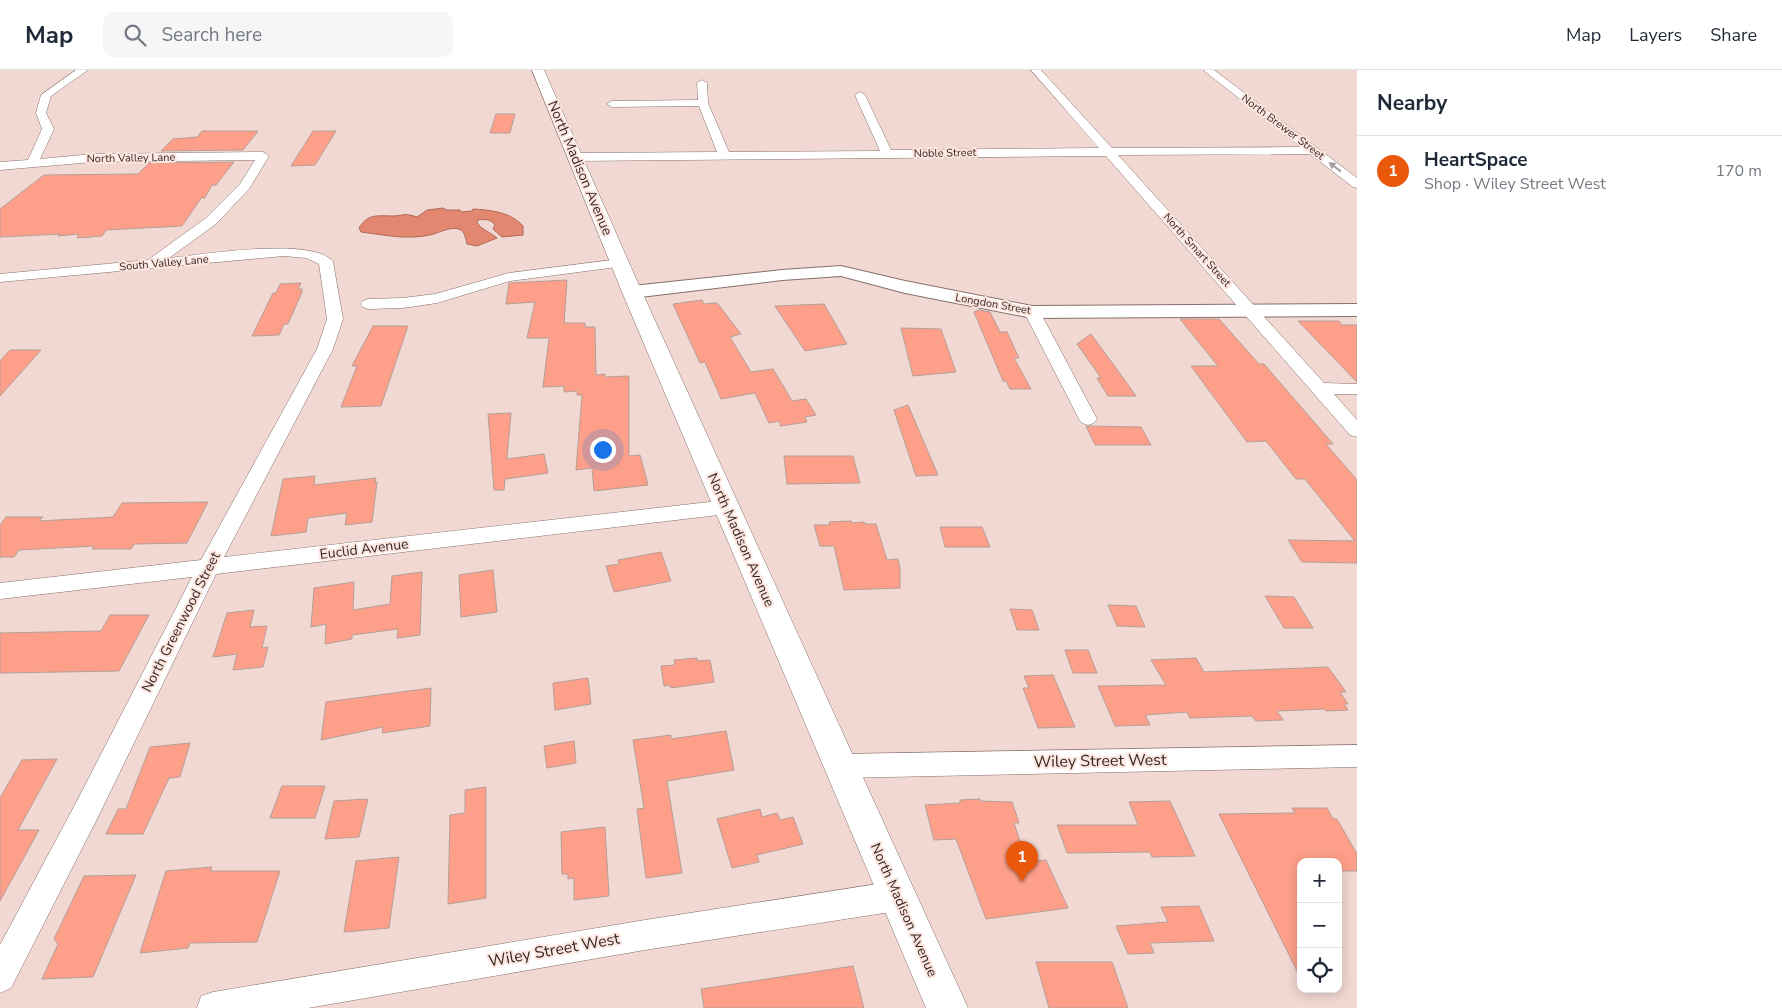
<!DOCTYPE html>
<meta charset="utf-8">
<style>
body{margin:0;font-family:"Nunito Sans",sans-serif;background:#f6f6f7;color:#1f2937}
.controls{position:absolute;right:15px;bottom:15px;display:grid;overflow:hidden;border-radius:10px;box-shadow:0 2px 12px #0003}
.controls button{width:45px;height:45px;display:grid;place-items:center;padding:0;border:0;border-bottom:1px solid #e0e1e3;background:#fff;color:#1f2937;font:25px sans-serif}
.you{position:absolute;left:602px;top:379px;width:18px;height:18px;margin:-12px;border:4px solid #fff;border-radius:50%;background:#1a73e8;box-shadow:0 0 0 8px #1a73e833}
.badge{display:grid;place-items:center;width:32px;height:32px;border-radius:50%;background:#ea580c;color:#fff;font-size:16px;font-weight:700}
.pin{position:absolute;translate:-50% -41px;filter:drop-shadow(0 1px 2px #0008)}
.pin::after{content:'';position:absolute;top:26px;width:18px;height:15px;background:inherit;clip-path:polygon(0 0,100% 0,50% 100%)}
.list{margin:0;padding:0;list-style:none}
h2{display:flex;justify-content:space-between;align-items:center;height:65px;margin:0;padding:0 20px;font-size:21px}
h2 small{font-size:16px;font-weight:400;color:#747a83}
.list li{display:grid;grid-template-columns:32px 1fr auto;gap:15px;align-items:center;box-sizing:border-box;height:70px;padding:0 20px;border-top:1px solid #e0e1e3}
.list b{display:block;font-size:19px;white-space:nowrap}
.list p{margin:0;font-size:16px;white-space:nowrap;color:#747a83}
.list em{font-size:16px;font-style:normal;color:#747a83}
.icon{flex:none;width:28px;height:28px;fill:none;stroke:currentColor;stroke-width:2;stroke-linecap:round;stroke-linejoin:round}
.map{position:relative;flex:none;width:1357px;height:938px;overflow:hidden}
header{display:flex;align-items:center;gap:30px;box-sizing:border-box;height:70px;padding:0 25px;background:#fff;border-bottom:1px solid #e0e1e3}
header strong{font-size:24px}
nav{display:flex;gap:28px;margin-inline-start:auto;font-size:18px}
.search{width:350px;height:45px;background:#f6f6f7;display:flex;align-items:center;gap:12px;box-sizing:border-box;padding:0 18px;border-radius:10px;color:#747a83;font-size:19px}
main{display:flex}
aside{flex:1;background:#fff}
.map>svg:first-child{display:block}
.water{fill:#e38770;stroke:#ae6b5a}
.building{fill:#fea089;stroke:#b59e98}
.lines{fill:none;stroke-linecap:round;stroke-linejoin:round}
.minor-casing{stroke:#85706a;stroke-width:1}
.tertiary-casing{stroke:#85706a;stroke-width:2}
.secondary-casing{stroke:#85706a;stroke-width:1}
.minor{fill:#fff;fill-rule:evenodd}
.tertiary{fill:#fff;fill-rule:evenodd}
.secondary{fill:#fff;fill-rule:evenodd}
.oneway{fill:#a39f9e}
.labels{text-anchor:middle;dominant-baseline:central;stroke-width:4;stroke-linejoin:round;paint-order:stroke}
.far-street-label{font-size:11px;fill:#322927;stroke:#fee6df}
.street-label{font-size:14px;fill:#322927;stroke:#fee6df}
.near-street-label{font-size:16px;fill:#322927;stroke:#fee6df}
</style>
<header>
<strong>Map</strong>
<div class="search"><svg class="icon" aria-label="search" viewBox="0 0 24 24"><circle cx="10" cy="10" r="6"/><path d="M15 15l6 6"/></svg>Search here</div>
<nav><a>Map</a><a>Layers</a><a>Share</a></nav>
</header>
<main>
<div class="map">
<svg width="1357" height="938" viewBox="0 0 1357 938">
<rect width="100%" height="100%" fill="#f1d8d2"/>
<path class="water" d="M 444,138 L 446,140 L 460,140 L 461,142 L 472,141 L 473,139 C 490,140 511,142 523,156 L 523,165 L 502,167 L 493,159 L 495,155 C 491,149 484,149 478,150 L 477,152 C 480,159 490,162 497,168 L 477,176 L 467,174 C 466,170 465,163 461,160 C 452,155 439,163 430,165 C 406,170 385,165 361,162 L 359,158 C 368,143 378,146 394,146 C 405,145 405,143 417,147 L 427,140 Z"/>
<path class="building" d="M 496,44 L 515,44 L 510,63 L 490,63 Z
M 202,61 L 258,61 L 243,80 L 161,81 L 173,69 L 197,67 Z
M 313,61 L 336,61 L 315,95 L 291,96 Z
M 234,92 L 216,115 L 212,115 L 204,129 L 202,127 L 182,156 L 106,160 L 102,166 L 77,168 L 79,164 L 58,166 L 60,164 L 0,167 L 0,139 L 44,105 L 138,104 L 149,93 Z
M 567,210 L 564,253 L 585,253 L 585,257 L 595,257 L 596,305 L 605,304 L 605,307 L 629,306 L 629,386 L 640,385 L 648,415 L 594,421 L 592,398 L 576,400 L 582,325 L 577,325 L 577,321 L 564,322 L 564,316 L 543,317 L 549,268 L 527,268 L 535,232 L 506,234 L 509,213 Z
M 301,213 L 298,219 L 302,219 L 302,222 L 288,254 L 284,254 L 279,265 L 252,266 L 273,223 L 276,223 L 280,214 Z
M 702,230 L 704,234 L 717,233 L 741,264 L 730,267 L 751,302 L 773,299 L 792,331 L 806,329 L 816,345 L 805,347 L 807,352 L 780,356 L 780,351 L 769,353 L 755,323 L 721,329 L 705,292 L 700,293 L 673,234 Z
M 824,234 L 847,274 L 805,281 L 775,236 Z
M 979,240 L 990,242 L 1000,262 L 1007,262 L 1019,288 L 1014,288 L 1031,319 L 1010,319 L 1006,311 L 1003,311 L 974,242 Z
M 1180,249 L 1219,249 L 1259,294 L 1264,294 L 1333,374 L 1326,374 L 1357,410 L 1357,493 L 1302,492 L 1288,470 L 1355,471 L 1305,409 L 1296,409 L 1266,371 L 1247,372 L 1191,296 L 1218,296 Z
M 1298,251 L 1339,251 L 1342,255 L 1357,255 L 1357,312 Z
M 373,256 L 408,256 L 381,336 L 341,337 L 357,296 L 352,296 Z
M 901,258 L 941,259 L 956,302 L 913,306 Z
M 1091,264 L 1126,312 L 1136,326 L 1108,326 L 1097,308 L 1101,308 L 1077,274 Z
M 10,280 L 41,280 L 0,326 L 0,291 Z
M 908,335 L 938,405 L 916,406 L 894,340 Z
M 511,343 L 507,389 L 544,384 L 548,403 L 505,409 L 504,420 L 494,420 L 488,344 Z
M 1086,356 L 1141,357 L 1151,375 L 1095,375 Z
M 784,386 L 853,386 L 860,413 L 787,414 Z
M 315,406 L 314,415 L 376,408 L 375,413 L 377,412 L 372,452 L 345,455 L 347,443 L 308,448 L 306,462 L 271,466 L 283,409 Z
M 208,432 L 187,473 L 134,474 L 131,479 L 92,479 L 94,476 L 19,480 L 14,487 L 0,487 L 0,455 L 6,447 L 43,447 L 39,451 L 113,447 L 122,433 Z
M 851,451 L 852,453 L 864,452 L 865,454 L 876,454 L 887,490 L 898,489 L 900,498 L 900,518 L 844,520 L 834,476 L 820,476 L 814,455 L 830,455 L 829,452 Z
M 940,457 L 982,457 L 990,477 L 945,477 Z
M 661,482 L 671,511 L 614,522 L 606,496 L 619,494 L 618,490 Z
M 493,500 L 497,542 L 461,547 L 459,505 Z
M 422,502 L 420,565 L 397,568 L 398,559 L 352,565 L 352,569 L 325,574 L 326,554 L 311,557 L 314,518 L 354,512 L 353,540 L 390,534 L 392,506 Z
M 1265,526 L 1294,527 L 1313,558 L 1284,558 Z
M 1108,535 L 1136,536 L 1145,557 L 1117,556 Z
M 1010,539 L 1032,540 L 1039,560 L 1017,560 Z
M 254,540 L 250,557 L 267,556 L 262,578 L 268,577 L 263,597 L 233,600 L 237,584 L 213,587 L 227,543 Z
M 110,545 L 149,545 L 119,601 L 0,603 L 0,563 L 101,561 Z
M 1065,580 L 1088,580 L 1097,603 L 1073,603 Z
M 697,588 L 697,591 L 710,590 L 714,612 L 671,618 L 670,615 L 664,616 L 661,596 L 675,595 L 674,590 Z
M 1196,588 L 1204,602 L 1328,597 L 1346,622 L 1340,622 L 1348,634 L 1344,634 L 1348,640 L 1326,641 L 1325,639 L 1277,641 L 1283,650 L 1256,651 L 1252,646 L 1190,648 L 1187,642 L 1145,645 L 1150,655 L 1115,656 L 1098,616 L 1166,615 L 1151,590 Z
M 1053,605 L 1075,657 L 1038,658 L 1023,618 L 1029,618 L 1024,606 Z
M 588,608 L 591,634 L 555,640 L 553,613 Z
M 431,618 L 430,656 L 382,663 L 383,657 L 321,670 L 326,632 Z
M 726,661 L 734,700 L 667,711 L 682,803 L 646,808 L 637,739 L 644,738 L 633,670 L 671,665 L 671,669 Z
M 574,671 L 576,693 L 547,698 L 544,676 Z
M 190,673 L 180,707 L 169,708 L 143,764 L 106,764 L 118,739 L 126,739 L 150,677 Z
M 57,689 L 18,760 L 39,760 L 0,831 L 0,728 L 22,690 Z
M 282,716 L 325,716 L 315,748 L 270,748 Z
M 486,717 L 486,828 L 448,834 L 450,745 L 465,743 L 465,720 Z
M 368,729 L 359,767 L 325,769 L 334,731 Z
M 980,729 L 980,731 L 1012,732 L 1019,753 L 1014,753 L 1027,792 L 1046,790 L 1068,838 L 986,849 L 956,769 L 934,770 L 925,735 L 960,733 L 960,730 Z
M 1170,731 L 1195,786 L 1152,787 L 1150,782 L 1067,783 L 1057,755 L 1138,755 L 1129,732 Z
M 1292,738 L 1327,738 L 1333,749 L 1337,749 L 1357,784 L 1357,801 L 1338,801 L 1338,792 L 1301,792 L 1301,801 L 1297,801 L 1301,809 L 1301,909 L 1219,744 L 1295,743 Z
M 760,739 L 762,747 L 777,743 L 780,750 L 793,747 L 803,774 L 757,785 L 759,792 L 732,798 L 717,749 Z
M 605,757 L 609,826 L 574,830 L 574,808 L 568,809 L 568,804 L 562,804 L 561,762 Z
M 399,787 L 389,858 L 344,862 L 356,791 Z
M 212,797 L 210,801 L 280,801 L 257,872 L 190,873 L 188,878 L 140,883 L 166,801 Z
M 136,805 L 93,907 L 42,909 L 58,874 L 54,869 L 84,806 Z
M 1199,836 L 1214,871 L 1150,873 L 1154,883 L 1128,884 L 1116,856 L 1168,852 L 1161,837 Z
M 1036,892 L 1112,892 L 1128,938 L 1049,938 Z
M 853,896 L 864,938 L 704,938 L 701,919 Z"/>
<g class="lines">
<defs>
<path id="minor" d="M 76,0 L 88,0 L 51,26 L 46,43 L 54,59 L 40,89 L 93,84 L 263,82 L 269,86 L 249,119 L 216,154 L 169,188 C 200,185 315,166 333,192 L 343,249 L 333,279 L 224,487 L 727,430 L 734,432 L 737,437 L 734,442 L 727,444 L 216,504 L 98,747 L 11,918 L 0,923 L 0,875 L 78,729 L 192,507 L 0,529 L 0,513 L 201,490 L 317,279 L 327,249 L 319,194 L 306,188 L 284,186 L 0,212 L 0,204 L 148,190 L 206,148 L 240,114 L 255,90 L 93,92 L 0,100 L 0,92 L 28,90 L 42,59 L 36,43 L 41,25 Z
M 1031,0 L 1041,0 L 1112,78 L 1301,77 L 1203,0 L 1214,0 L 1357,108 L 1357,118 L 1353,117 L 1310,84 L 1118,85 L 1324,313 L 1357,314 L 1357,324 L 1334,324 L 1357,350 L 1357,367 L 1350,365 L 1106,86 L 576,91 L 570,87 L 576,83 L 717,82 L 699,36 L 612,37 L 607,34 L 612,31 L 698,30 L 697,13 L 702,10 L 707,13 L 708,33 L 729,82 L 880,81 L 855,25 L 860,22 L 865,25 L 891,80 L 1099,78 Z
M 620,189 L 625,190 L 627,193 L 625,196 L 510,211 L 437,233 L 403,238 L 368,239 L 363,237 L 360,234 L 363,231 L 368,229 L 403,228 L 435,224 L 509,203 Z
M 1032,237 L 1038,239 L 1040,242 L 1097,349 L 1094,353 L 1088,355 L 1082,353 L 1079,349 L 1024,242 L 1026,239 Z
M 1357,675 L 1357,697 L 842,708 L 833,704 L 829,696 L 833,688 L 842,684 Z
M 897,811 L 908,816 L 912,826 L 908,836 L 897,841 L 645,880 L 308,938 L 197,938 L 201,926 L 213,922 L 645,850 Z"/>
<path id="tertiary" d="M 841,196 L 905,211 L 1032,236 L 1357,234 L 1357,246 L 1032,248 L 905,223 L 841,206 L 782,210 L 632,228 L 625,226 L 623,222 L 625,218 L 632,216 L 782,200 Z"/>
<path id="secondary" d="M 532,0 L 544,0 L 642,222 L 968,938 L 926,938 L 622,222 Z"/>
</defs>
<use href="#minor" class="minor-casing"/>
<use href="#tertiary" class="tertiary-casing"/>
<use href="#secondary" class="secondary-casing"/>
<use href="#minor" class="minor"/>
<use href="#tertiary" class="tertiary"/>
<use href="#secondary" class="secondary"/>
</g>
<defs><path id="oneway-solid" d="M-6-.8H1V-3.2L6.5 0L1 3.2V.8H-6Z" transform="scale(1.25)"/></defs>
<use class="oneway" href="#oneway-solid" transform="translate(1335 97) rotate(-142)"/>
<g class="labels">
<g class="far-street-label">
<text transform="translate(1283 57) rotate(37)">North Brewer Street</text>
<text transform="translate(945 83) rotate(-1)">Noble Street</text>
<text transform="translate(131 88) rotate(-1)">North Valley Lane</text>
<text transform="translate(1197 180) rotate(48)">North Smart Street</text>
<text transform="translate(164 193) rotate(-5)">South Valley Lane</text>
<text transform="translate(993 234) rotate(10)">Longdon Street</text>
</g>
<g class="street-label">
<text transform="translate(580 98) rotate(67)">North Madison Avenue</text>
<text transform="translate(741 470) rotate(66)">North Madison Avenue</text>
<text transform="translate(364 479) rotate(-7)">Euclid Avenue</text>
<text transform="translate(181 552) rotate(-63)">North Greenwood Street</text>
<text transform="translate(904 840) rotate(66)">North Madison Avenue</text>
</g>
<g class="near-street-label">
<text transform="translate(1100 691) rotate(-1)">Wiley Street West</text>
<text transform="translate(554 880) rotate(-10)">Wiley Street West</text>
</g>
</g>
</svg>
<div class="controls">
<button>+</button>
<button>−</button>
<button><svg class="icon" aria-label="locate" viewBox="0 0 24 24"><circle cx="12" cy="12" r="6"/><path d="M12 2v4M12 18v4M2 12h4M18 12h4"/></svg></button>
</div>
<div class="you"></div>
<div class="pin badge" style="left:1022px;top:812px">1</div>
</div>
<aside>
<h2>Nearby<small></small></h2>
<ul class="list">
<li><span class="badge">1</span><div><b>HeartSpace</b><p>Shop · Wiley Street West</p></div><em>170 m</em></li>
</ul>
</aside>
</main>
